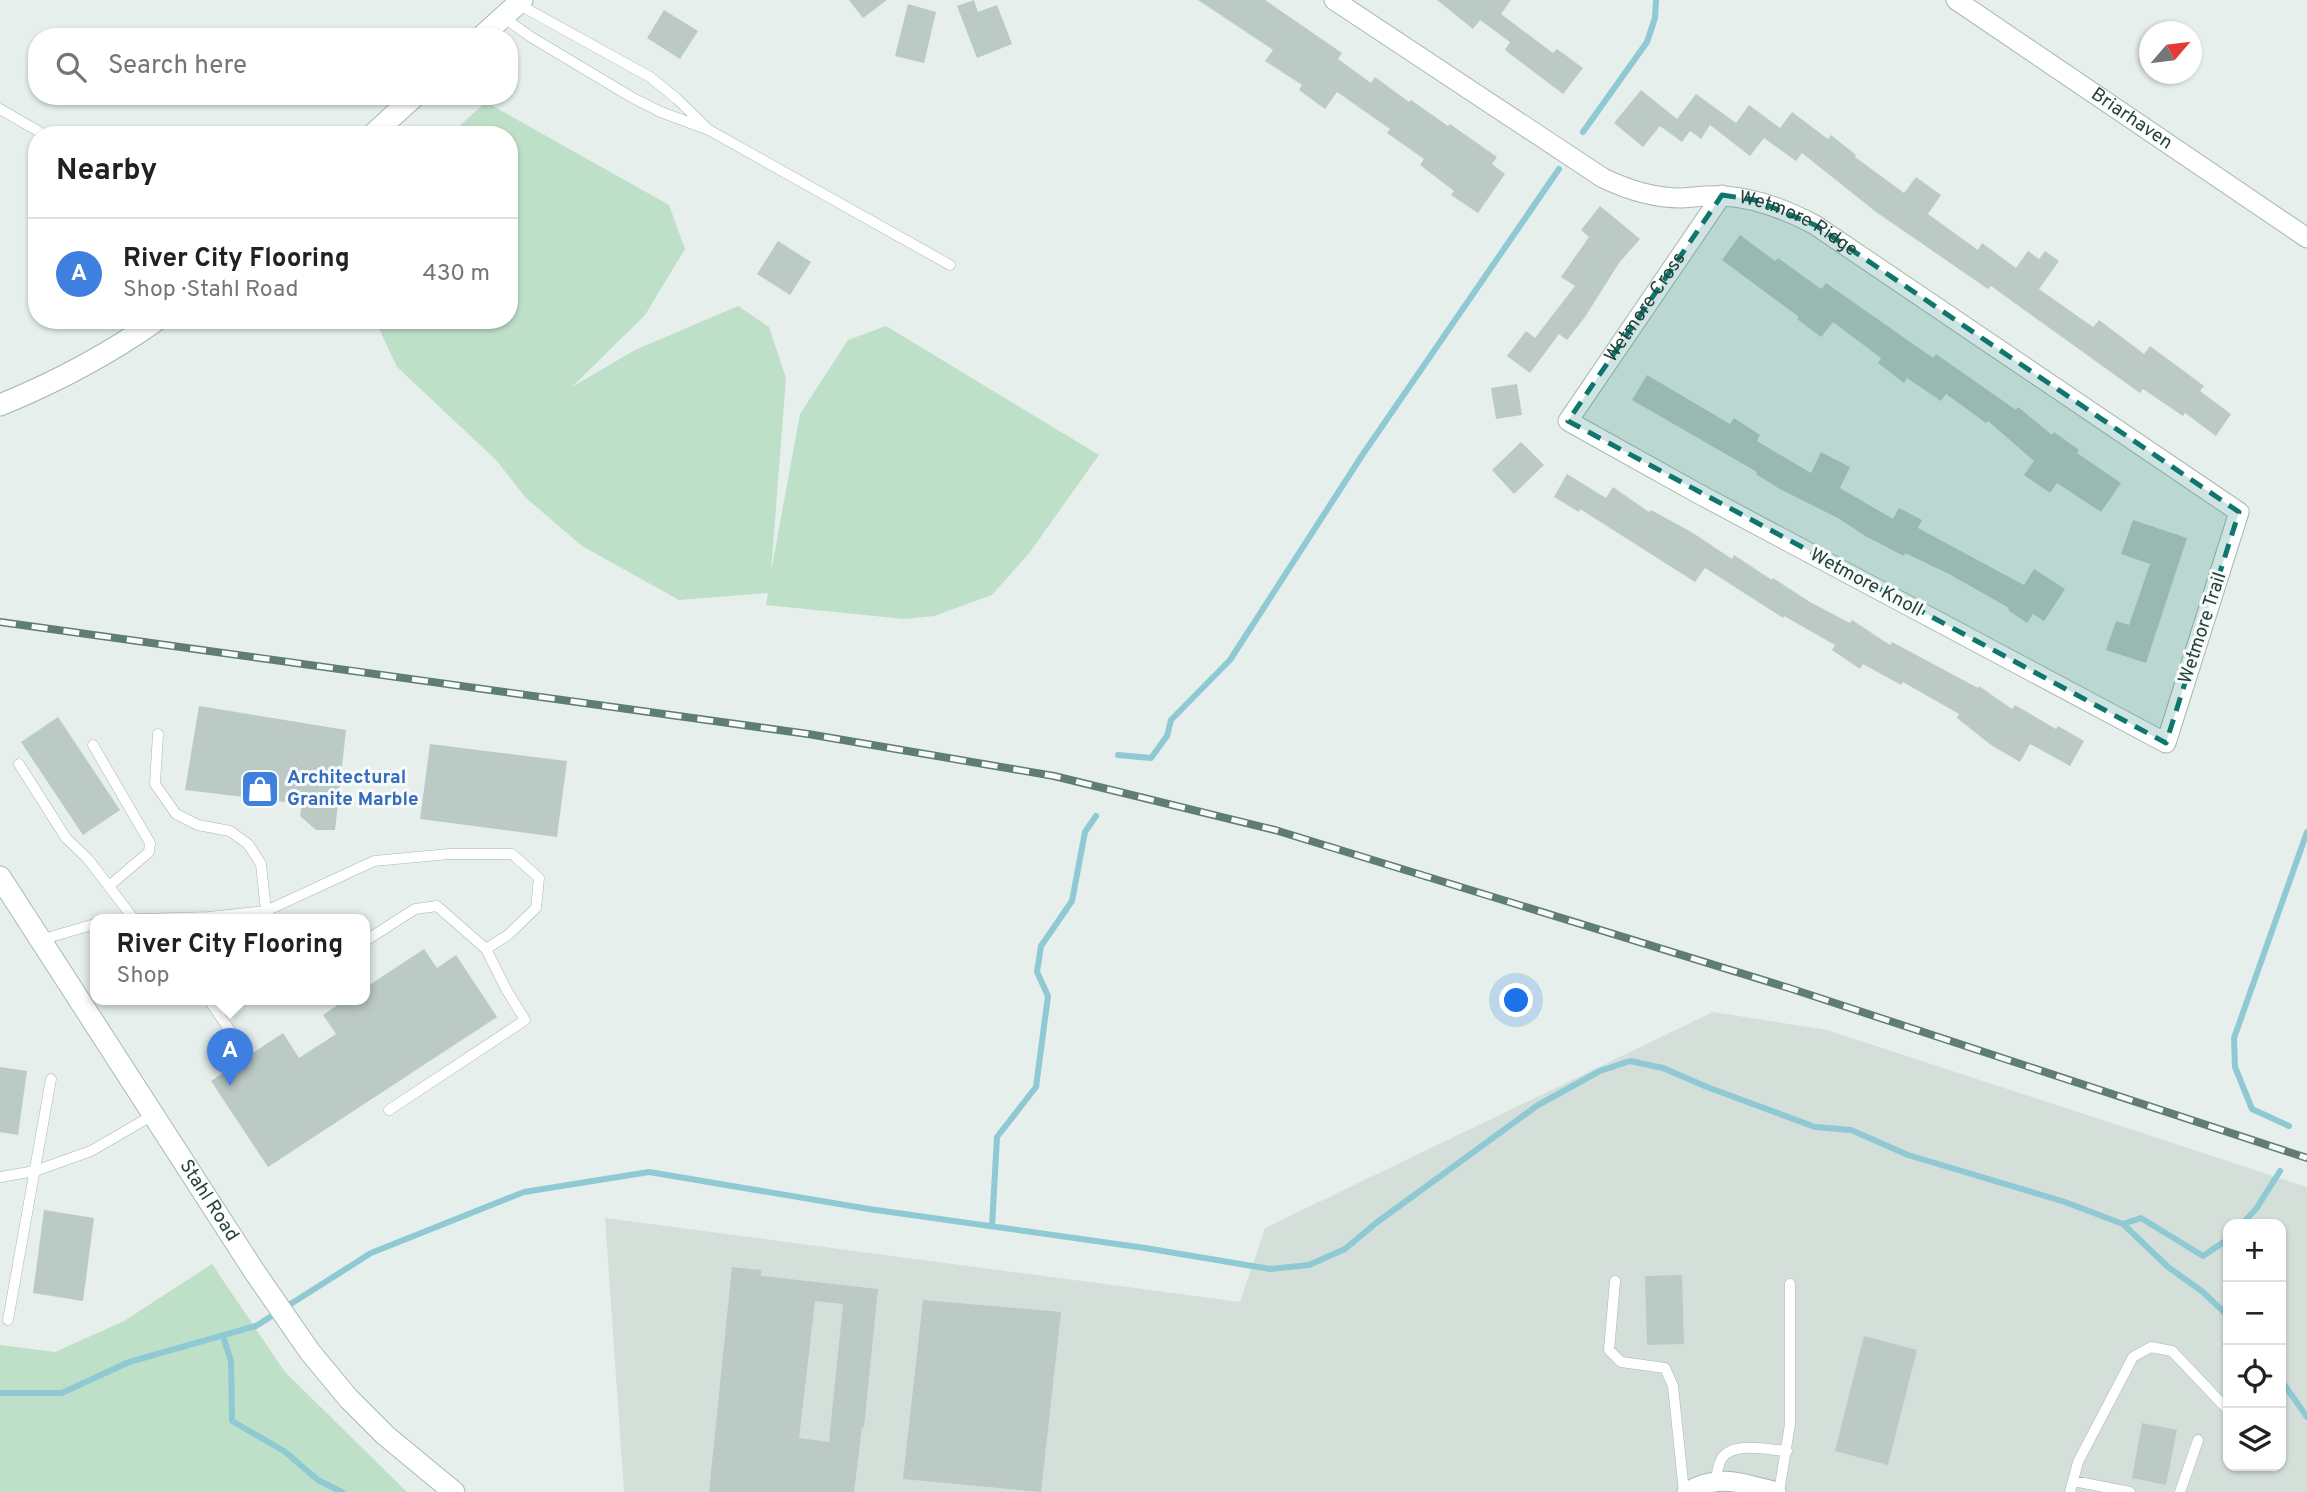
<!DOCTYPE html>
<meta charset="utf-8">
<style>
body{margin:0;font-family:Overpass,sans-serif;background:#f6f6f6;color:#202124}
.controls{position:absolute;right:21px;bottom:21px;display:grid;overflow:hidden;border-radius:14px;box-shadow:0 2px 5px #0004}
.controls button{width:63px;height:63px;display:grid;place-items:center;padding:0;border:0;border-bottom:2px solid #e0e0e0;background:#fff;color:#202124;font:35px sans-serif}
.compass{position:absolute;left:2139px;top:21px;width:63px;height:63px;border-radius:50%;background:#fff;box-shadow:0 2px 5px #0004;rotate:62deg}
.you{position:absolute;left:1517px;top:1001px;width:24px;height:24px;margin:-18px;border:5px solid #fff;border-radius:50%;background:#1a73e8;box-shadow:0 0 0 10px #1a73e833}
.badge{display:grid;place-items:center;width:46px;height:46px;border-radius:50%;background:#7f4e3f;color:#fff;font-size:23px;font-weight:700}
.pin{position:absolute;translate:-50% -58px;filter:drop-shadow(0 2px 4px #0008)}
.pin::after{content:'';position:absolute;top:37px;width:24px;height:21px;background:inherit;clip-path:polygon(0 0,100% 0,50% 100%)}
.popup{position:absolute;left:90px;top:914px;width:280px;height:91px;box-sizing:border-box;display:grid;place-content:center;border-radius:14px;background:#fff;filter:drop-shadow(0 2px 5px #0005);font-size:23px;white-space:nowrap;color:#757577}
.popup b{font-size:26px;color:#202124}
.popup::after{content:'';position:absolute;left:50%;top:100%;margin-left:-14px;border:14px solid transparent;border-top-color:#fff}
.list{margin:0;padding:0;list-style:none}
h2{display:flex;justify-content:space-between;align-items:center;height:91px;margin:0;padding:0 28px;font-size:30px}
h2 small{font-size:23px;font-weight:400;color:#757577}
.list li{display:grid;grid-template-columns:46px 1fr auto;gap:21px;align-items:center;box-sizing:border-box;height:112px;padding:0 28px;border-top:2px solid #e0e0e0}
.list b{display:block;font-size:26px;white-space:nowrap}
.list p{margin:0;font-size:23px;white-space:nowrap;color:#757577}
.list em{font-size:23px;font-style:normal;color:#757577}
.icon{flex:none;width:38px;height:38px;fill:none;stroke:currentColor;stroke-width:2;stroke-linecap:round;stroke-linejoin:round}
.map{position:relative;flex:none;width:2307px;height:1492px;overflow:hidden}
.search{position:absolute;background:#fff;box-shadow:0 2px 5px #0004;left:28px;top:28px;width:490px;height:77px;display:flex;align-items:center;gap:18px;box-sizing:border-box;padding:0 24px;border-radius:28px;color:#757577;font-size:26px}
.panel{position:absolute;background:#fff;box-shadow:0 2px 5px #0004;left:28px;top:126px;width:490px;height:203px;border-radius:28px}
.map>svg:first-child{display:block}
.built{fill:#d4dfda;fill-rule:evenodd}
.green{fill:#bfe0c8}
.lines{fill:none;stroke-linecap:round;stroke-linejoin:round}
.stream{stroke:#8ec9d4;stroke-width:6}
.building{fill:#bbcac4;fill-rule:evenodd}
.lane-casing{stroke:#a8b8b2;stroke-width:11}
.street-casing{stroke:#a8b8b2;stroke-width:21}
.secondary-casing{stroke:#a4bbb3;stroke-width:23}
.lane{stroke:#fff;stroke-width:10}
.street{stroke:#fff;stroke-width:19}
.secondary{stroke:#fff;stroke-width:21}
.rail-casing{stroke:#5f7d75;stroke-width:8}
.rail{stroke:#f7fbf9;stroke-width:5;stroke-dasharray:16;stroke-linecap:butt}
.marked{fill:#0f766e;fill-opacity:0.2;stroke:#0f766e;stroke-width:5;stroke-dasharray:14 9;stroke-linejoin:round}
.labels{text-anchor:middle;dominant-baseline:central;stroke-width:6;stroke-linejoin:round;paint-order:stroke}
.street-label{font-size:19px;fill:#24423a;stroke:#f7fbf9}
.shop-label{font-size:19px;font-weight:bold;fill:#366cbe;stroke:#f7fbf9;text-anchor:start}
</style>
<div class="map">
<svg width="2307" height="1492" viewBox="0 0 2307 1492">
<rect width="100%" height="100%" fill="#e6efeb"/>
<path class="built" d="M 1713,1012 L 1827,1030 L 2307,1187 L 2307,1492 L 624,1492 L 605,1218 L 1240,1302 L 1265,1228 ZM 2228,1224 L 2281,1224 L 2281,1466 L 2228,1466 Z"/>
<path class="green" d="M 486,102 L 669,205 L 685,249 L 645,315 L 572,387 L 635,350 L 738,306 L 769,327 L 786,378 L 771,572 L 800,414 L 848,340 L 886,326 L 1099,455 L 1030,552 L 992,595 L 934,616 L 904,619 L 766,605 L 768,593 L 679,600 L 582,546 L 526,498 L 496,460 L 397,367 L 375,320 L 509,320 L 509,135 L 449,135 Z
M 212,1264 L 285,1372 L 407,1492 L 0,1492 L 0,1345 L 55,1352 L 124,1321 Z"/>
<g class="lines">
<path class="stream" d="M 1583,132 L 1647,42 L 1655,18 L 1656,0
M 1118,755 L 1151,758 L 1167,736 L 1171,720 L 1230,660 L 1363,454 L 1559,169
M 2289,1126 L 2252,1109 L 2235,1067 L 2234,1038 L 2307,832
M 2123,1224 L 2141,1218 L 2203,1256 L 2228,1239
M 2242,1224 L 2256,1209 L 2280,1171
M 992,1226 L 997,1137 L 1036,1087 L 1048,996 L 1037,972 L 1041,946 L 1072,901 L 1085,832 L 1096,816
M 223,1336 L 231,1361 L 232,1421 L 284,1451 L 318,1480 L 342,1492
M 2281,1380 L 2307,1417
M 0,1393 L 62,1393 L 129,1362 L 256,1326 L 371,1253 L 524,1192 L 649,1172 L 869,1209 L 1145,1248 L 1270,1269 L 1309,1265 L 1345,1249 L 1376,1223 L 1538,1105 L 1600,1071 L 1630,1061 L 1663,1068 L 1707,1087 L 1815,1127 L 1851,1130 L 1908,1155 L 2065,1202 L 2123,1224 L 2168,1267 L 2203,1292 L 2228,1316"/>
</g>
<path class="building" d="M 849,0 L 887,0 L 863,18 Z
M 974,0 L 978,12 L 997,5 L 1012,44 L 977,58 L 957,6 Z
M 1198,0 L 1265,0 L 1342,53 L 1338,59 L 1371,83 L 1375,77 L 1409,102 L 1411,100 L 1448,126 L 1450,124 L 1497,157 L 1492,164 L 1505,174 L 1478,213 L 1451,195 L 1454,191 L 1420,165 L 1424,159 L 1387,133 L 1390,129 L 1337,92 L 1325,109 L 1299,90 L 1302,85 L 1265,61 L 1273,50 Z
M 1437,0 L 1511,0 L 1501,14 L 1553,53 L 1557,49 L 1583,68 L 1563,94 L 1505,50 L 1510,42 L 1480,20 L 1473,29 Z
M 908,4 L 936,12 L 924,63 L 895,56 Z
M 664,10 L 698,31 L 680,59 L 647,38 Z
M 1641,90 L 1677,119 L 1696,94 L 1736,123 L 1749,105 L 1780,128 L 1792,112 L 1828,139 L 1831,135 L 1856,155 L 1855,157 L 1904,193 L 1916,177 L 1941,195 L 1928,214 L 1978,250 L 1982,243 L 2016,268 L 2028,251 L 2039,259 L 2045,251 L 2059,261 L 2039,289 L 2093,327 L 2099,320 L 2144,354 L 2150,346 L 2204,386 L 2200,391 L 2231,414 L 2216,436 L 2185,413 L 2183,416 L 2143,389 L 2140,393 L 1991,286 L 1988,289 L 1876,212 L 1802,153 L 1796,161 L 1764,138 L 1750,156 L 1710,125 L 1701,139 L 1690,131 L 1682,142 L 1660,126 L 1643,147 L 1614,123 Z
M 1600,206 L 1640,239 L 1619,263 L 1585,317 L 1567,340 L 1559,334 L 1530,373 L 1507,356 L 1526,331 L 1535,338 L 1575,286 L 1561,277 L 1589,237 L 1581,230 Z
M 1740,235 L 1775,261 L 1778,258 L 1821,289 L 1826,283 L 1933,358 L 1936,354 L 2016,410 L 2018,407 L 2052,435 L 2054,432 L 2079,450 L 2077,453 L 2121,483 L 2101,512 L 2057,483 L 2050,493 L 2024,475 L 2034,461 L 1988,421 L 1986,423 L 1946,394 L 1941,401 L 1907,378 L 1904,383 L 1878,363 L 1881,358 L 1833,322 L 1821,337 L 1797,319 L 1799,317 L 1722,260 Z
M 778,241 L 811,262 L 790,295 L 757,274 Z
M 1647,375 L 1730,424 L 1734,418 L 1760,435 L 1757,441 L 1811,473 L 1821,452 L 1850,467 L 1840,488 L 1893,519 L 1899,508 L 1922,520 L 1918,528 L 2024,585 L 2034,569 L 2065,589 L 2044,621 L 2033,614 L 2027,623 L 2008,610 L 2009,608 L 1949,574 L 1905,553 L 1904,556 L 1867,537 L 1838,518 L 1778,488 L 1756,474 L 1757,472 L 1632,400 Z
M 1517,384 L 1522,415 L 1496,419 L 1491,388 Z
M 1521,442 L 1544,465 L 1514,494 L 1492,470 Z
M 1567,474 L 1606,498 L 1613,487 L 1649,512 L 1651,510 L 1693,533 L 1732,559 L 1734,555 L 1772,580 L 1773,578 L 1810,602 L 1850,623 L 1852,620 L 1890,645 L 1892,642 L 1978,688 L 1979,686 L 2012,709 L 2015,705 L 2056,729 L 2058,726 L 2084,741 L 2070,766 L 2030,744 L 2020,762 L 1991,745 L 1957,718 L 1959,714 L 1903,682 L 1901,685 L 1863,664 L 1860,669 L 1832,650 L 1835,645 L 1784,616 L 1783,618 L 1705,568 L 1695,582 L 1580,509 L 1579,512 L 1554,497 Z
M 2133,520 L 2187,538 L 2146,663 L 2106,650 L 2116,621 L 2129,625 L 2150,564 L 2121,554 Z
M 199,706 L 346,730 L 335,830 L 316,830 L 300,816 L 302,804 L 185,790 Z
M 58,717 L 120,810 L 83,835 L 21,742 Z
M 430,744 L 567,761 L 557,837 L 420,819 Z
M 424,949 L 437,968 L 456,955 L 497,1017 L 268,1167 L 211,1081 L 283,1033 L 299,1058 L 336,1034 L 323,1015 L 345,1000 L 365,1000 L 365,988 Z
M 0,1067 L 27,1071 L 18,1135 L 0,1132 Z
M 44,1210 L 94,1218 L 83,1301 L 33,1293 Z
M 732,1267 L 761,1270 L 761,1276 L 878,1289 L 864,1427 L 862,1427 L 854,1492 L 709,1492 ZM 815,1301 L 843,1304 L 829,1442 L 799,1438 Z
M 1682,1275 L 1684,1344 L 1647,1345 L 1645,1276 Z
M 923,1300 L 1061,1312 L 1041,1492 L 903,1479 Z
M 1864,1336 L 1917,1350 L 1888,1465 L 1835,1451 Z
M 2142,1423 L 2177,1430 L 2166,1485 L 2132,1478 Z"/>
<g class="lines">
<defs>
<path id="lane" d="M 518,4 L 650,77 L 677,99 L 707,128
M 503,17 L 531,37 L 633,98 L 661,112 L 709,130 L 950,265
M 0,109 L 45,135
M 158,734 L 155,784 L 176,814 L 198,825 L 230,831 L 248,844 L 261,864 L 266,911 L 271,920
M 93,745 L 150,843 L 149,852 L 109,886
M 19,764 L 66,838 L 88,859 L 133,918
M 110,920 L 209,917 L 266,911 L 374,861 L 449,854 L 512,854 L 539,878 L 536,908 L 508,935 L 486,949 L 437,906 L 415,909 L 365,941
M 40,940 L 95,924
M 209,1000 L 235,1038
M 389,1110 L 525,1020 L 506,989 L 486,949
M 0,1177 L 35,1171 L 91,1151 L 153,1115
M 1615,1281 L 1609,1350 L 1621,1362 L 1665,1368 L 1673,1386 L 1684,1492
M 8,1320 L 51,1079
M 1716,1480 C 1717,1472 1718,1464 1722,1458 C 1733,1441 1769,1450 1787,1451
M 2073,1481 L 2130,1492
M 1779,1492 L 1790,1424 L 1790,1284
M 2070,1492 L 2078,1462 L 2133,1357 L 2151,1347 L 2172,1351 L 2228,1410
M 2180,1492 L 2198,1440"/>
<g id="street">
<path id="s1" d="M 1334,0 L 1603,178 C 1628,190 1653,198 1681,198 C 1695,197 1710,195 1724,196 C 1756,198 1787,210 1815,225 L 2239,512 L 2166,743 L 1699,494 L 1568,421 L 1722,195"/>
<path id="s2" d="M 1956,0 L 2307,238"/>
<path d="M 1687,1492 C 1720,1473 1741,1483 1776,1492"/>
</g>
<g id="secondary">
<path d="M 481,37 L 522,0"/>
<path d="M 372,135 L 415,96"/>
<path d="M 0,405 C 54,383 109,354 157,320"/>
<path id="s3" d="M 0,877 L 254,1271 L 310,1352 L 349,1399 L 385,1435 L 454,1492"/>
</g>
</defs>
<use href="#lane" class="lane-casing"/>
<use href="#street" class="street-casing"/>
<use href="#secondary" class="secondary-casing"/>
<use href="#lane" class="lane"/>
<use href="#street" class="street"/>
<use href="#secondary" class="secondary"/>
<defs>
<path id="rail" d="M 0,622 L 808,734 L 1054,776 L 1275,830 L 1789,988 L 2307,1158"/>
</defs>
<use href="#rail" class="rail-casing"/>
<use href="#rail" class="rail"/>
</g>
<path class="marked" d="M 1722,195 L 1755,200 L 1815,225 L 2239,512 L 2166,743 L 1568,421 Z"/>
<defs>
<symbol id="shop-square" viewBox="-11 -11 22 22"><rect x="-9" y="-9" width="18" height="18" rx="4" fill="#3f7fe0" stroke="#f7fbf9"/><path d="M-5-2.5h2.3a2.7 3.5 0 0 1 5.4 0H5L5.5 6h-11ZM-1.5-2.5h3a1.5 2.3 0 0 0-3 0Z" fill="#fff"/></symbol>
</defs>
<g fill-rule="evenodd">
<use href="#shop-square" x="238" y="767" width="44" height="44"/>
</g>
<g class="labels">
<g class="street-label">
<text stroke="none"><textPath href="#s2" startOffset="212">Briarhaven</textPath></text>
<text stroke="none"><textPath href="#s1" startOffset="527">Wetmore Ridge</textPath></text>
<text stroke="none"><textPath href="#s1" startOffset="2114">Wetmore Cross</textPath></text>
<text transform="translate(1866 583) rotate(28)">Wetmore Knoll</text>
<text transform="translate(2203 628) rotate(-72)">Wetmore Trail</text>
<text stroke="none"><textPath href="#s3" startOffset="385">Stahl Road</textPath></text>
</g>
<g class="shop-label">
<text x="287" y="778">Architectural<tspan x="287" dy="22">Granite Marble</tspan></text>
</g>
</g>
</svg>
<div class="controls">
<button>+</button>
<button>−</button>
<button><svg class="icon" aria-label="locate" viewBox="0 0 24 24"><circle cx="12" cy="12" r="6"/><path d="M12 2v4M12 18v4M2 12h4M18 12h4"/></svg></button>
<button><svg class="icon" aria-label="layers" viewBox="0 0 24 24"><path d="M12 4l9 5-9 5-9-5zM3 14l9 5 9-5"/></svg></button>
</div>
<svg class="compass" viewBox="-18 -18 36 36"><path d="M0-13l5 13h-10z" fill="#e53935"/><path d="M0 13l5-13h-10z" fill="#757577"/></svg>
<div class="you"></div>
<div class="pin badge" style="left:230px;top:1086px;background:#3f7fe0">A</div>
<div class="popup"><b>River City Flooring</b>Shop</div>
<div class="search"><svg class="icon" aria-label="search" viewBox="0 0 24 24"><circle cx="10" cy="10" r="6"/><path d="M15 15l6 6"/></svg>Search here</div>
<section class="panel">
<h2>Nearby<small></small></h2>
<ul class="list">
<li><span class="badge" style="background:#3f7fe0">A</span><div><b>River City Flooring</b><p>Shop · Stahl Road</p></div><em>430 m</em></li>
</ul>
</section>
</div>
